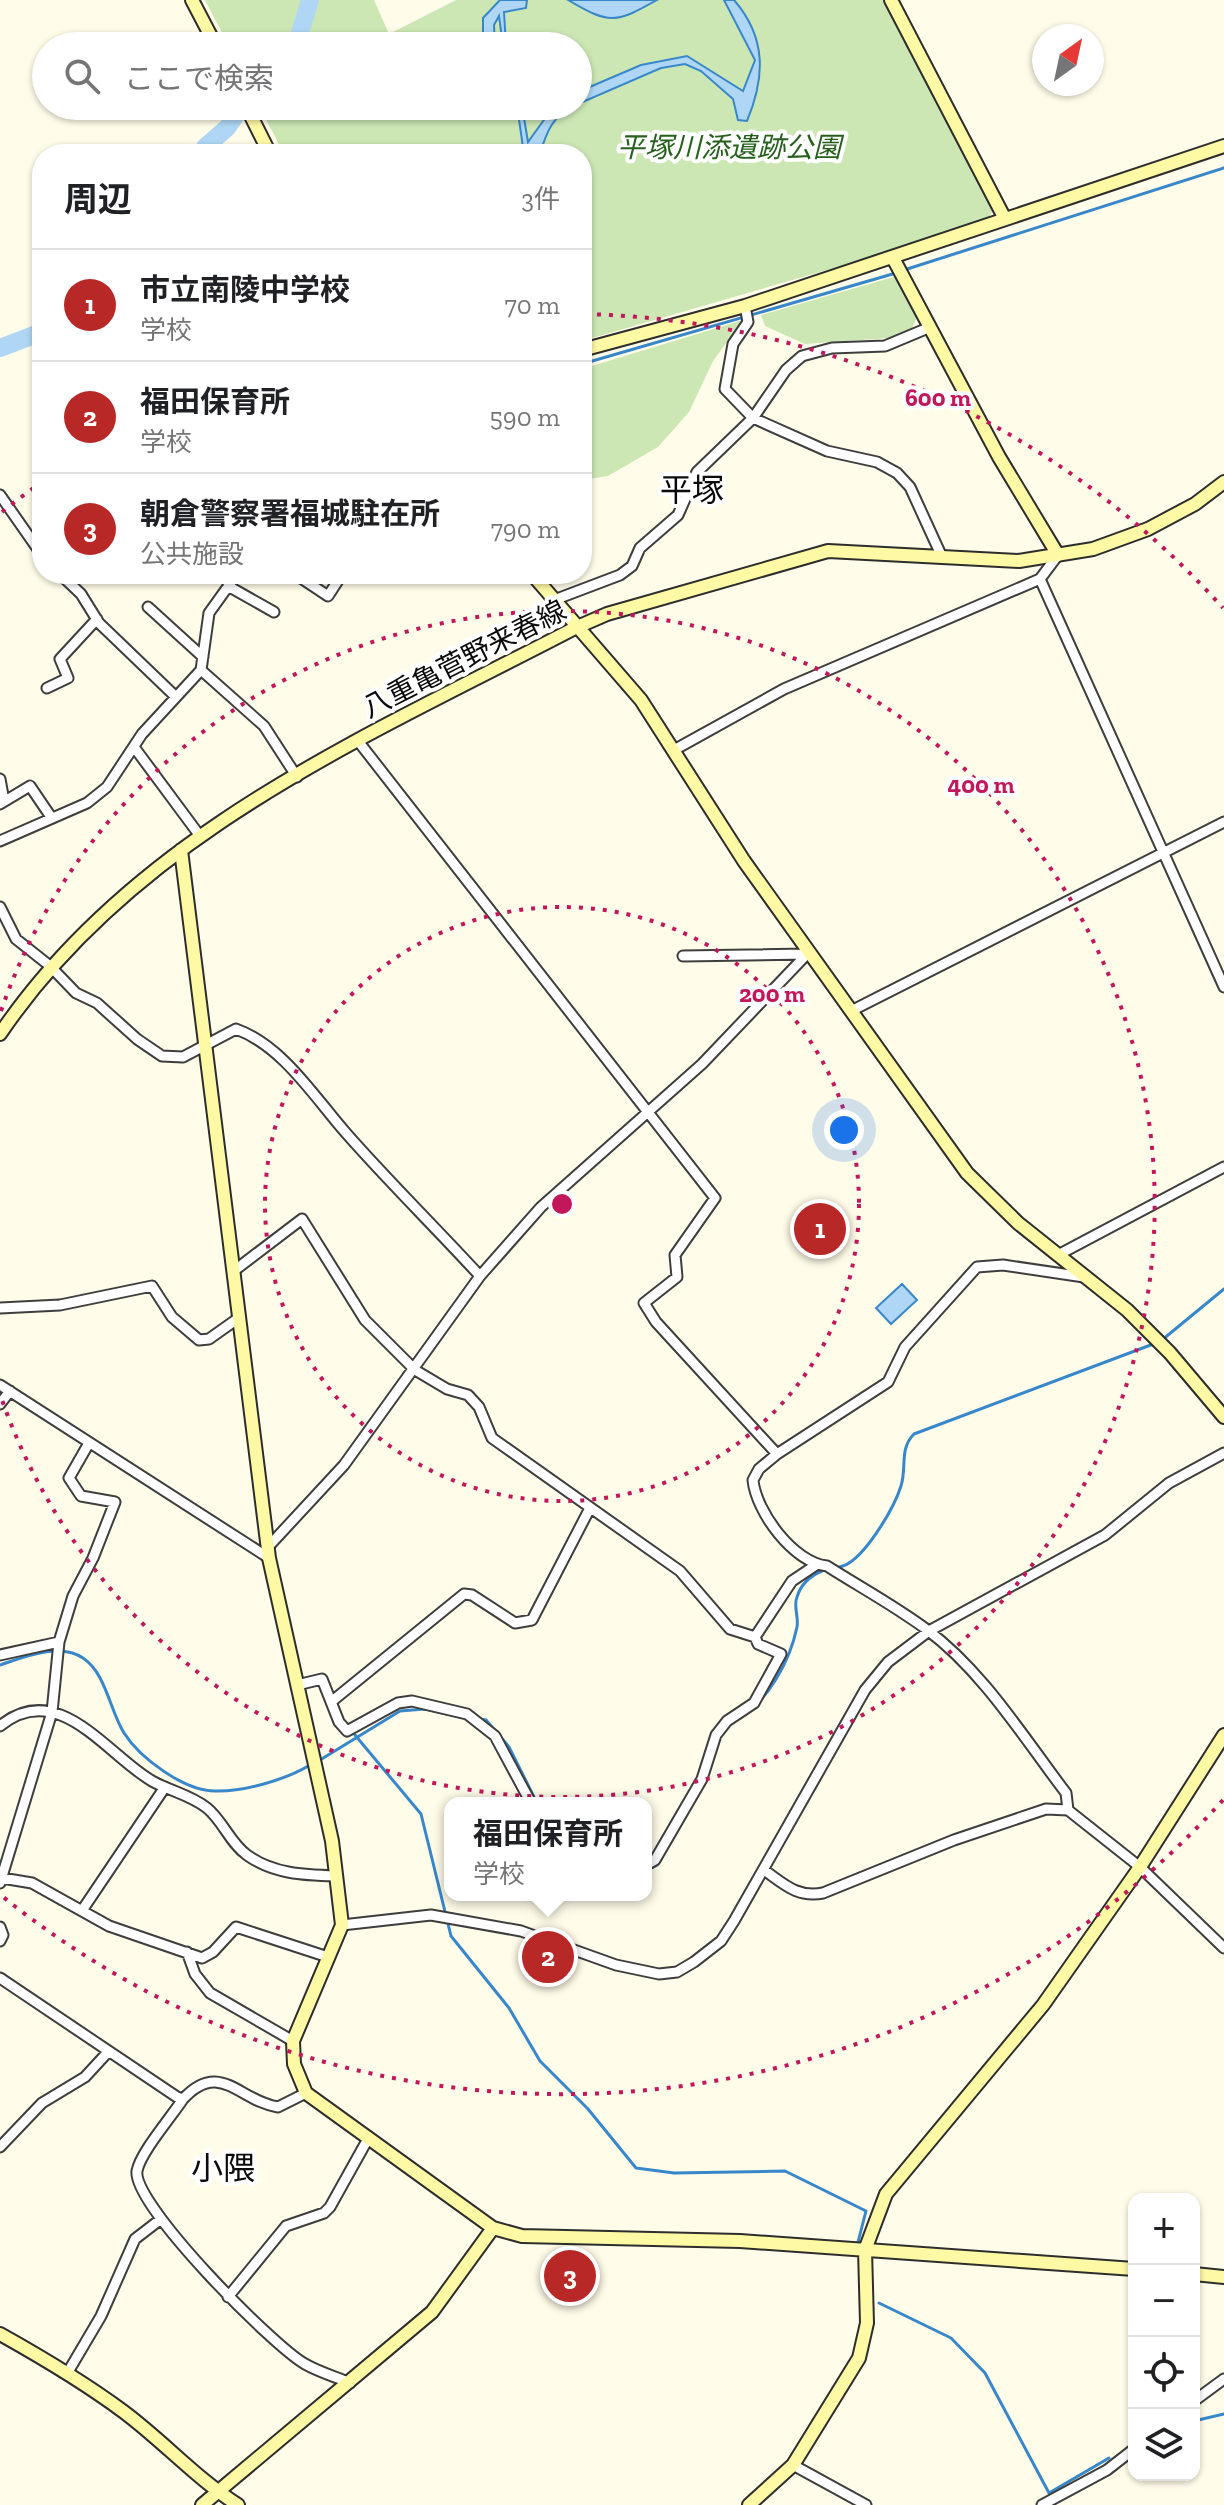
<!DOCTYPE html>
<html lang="ja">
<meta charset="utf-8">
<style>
body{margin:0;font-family:"Zilla Slab","Noto Sans JP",serif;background:#f2f2f2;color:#202124}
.controls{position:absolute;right:24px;bottom:24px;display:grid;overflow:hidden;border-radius:16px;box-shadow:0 2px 6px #0004}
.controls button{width:72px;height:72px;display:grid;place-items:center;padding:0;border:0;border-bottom:2px solid #e0e0e0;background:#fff;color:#202124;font:40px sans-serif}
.compass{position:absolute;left:1032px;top:24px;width:72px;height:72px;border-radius:50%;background:#fff;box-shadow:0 2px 6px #0004;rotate:33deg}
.you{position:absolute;left:844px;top:1130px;width:28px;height:28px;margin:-20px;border:6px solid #fff;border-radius:50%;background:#1a73e8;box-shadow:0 0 0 12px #1a73e833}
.badge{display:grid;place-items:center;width:52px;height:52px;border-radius:50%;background:#b72826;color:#fff;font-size:26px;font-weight:700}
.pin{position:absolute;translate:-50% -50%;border:4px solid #fff;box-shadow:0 2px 8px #0006}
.popup{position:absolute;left:444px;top:1797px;width:208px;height:104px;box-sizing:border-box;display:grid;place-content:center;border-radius:16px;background:#fff;filter:drop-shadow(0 2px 6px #0005);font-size:26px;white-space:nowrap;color:#757577}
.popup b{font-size:30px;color:#202124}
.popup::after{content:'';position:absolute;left:50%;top:100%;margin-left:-16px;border:16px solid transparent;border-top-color:#fff}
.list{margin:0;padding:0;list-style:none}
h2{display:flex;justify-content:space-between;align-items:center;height:104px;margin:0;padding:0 32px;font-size:34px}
h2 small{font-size:26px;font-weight:400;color:#757577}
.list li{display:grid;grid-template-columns:52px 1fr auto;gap:24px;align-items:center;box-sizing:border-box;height:112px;padding:0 32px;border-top:2px solid #e0e0e0}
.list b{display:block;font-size:30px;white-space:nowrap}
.list p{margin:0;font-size:26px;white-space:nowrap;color:#757577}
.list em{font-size:26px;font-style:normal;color:#757577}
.icon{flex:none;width:44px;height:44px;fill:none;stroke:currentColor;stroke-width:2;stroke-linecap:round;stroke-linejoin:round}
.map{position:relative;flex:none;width:1224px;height:2505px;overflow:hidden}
.search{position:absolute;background:#fff;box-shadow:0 2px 6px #0004;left:32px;top:32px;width:560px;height:88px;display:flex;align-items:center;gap:20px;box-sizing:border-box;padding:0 28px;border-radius:44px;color:#757577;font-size:30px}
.panel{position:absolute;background:#fff;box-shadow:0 2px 6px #0004;left:32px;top:144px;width:560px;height:440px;border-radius:32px}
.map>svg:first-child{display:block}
.green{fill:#cce7b4}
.water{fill:#afd7f5;stroke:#3887ca;stroke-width:2}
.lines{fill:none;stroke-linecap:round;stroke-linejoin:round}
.stream{stroke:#3887ca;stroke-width:3}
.river{stroke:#afd7f5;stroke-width:18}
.street-casing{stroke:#3e3e3e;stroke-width:13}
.secondary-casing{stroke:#2d2d2d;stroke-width:16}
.street{stroke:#fff;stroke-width:9}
.secondary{stroke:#fef9a5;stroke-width:12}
.ring{fill:none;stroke:#c2185b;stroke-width:4;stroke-dasharray:4 8}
.labels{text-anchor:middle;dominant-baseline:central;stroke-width:8;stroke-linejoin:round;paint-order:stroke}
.park-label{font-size:28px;font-style:italic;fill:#27601d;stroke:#fff}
.street-label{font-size:28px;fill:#0b0b0b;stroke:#fff}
.quarter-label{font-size:32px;fill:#0b0b0b;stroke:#fff}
.centre{fill:#c2185b;stroke:#fff;stroke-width:4}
.ring-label{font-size:24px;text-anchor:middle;font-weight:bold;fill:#c2185b;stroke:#fff;stroke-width:8;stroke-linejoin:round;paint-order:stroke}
</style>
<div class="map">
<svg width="1224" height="2505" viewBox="0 0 1224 2505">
<rect width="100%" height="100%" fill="#fffce9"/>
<path class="green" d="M 205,0 L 374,0 L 389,34 L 456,0 L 885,0 L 993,209 L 989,218 L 903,248 L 582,341 L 582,154 L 284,154 L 259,106 L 578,106 L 578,46 L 229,46 Z
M 897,276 L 917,317 L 911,331 L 890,338 L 805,344 L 765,326 L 761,315 Z
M 743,320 L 713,361 L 689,412 L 658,447 L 608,476 L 582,480 L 582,369 Z"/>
<path class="water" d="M 500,0 L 527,0 L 526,8 L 504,12 L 506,46 L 503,46 L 499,16 L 494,25 L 495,46 L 483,46 L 483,18 Z
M 568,0 L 657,0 C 616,23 610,25 568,0 Z
M 724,0 L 734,0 C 767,38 765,78 747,121 L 738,120 L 733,99 L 701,71 L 685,64 L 661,68 L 578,104 L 578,92 L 641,65 L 687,56 L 743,91 L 755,60 Z
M 517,106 L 522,106 L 528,142 L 554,106 L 574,106 C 553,115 546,133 540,154 L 524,154 Z
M 902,1284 L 917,1300 L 891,1324 L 876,1308 Z"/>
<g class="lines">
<path class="stream" d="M 904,270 L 1224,168
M 582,364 L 896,273
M 1162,1340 L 1224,1289
M 839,1567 C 862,1564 894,1508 901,1486 C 907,1467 899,1449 914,1434 L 1156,1343
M 0,1665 C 24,1657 60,1642 83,1658 C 106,1673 110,1711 124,1733 C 140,1758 184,1791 215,1791 C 243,1792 285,1780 310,1765
M 480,1719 L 486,1720 L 509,1747 L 537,1803
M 738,1719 C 768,1701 790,1661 797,1627 C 799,1617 793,1606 797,1597 C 801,1584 810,1576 822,1571
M 355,1735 L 421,1814 L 451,1936 L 509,2008 L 540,2061 L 588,2109 L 636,2168 L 674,2173 L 785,2171 L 866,2211 L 858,2242
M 320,1760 L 400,1711 L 425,1709 L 469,1719
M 646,1871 L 657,1865 L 679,1828
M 879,2303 L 951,2338 L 985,2373 L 1049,2493 L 1109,2458
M 1194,2421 L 1224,2414"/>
<path class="river" d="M 296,46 L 310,0
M 203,154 L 205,147 L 227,128 L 242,106
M 0,348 L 42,332"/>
<defs>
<path id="street" d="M 745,306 L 748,322 L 733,344 L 725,389 L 753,418 L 786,370 L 802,356 L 832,348 L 885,346 L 928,328
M 0,495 L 42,555
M 60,574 L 81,594 L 99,623 L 176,697
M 295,574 L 328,596 L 339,579
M 1040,579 L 1224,987
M 228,586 L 274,612
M 554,600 L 620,575 L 632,566 L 640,548 L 678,515 L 697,472 L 753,418 L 827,451 L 877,462 L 897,473 L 910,487 L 942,557
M 148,607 L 203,657
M 201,670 L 264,726 L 297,777
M 47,688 L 68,678 L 60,659 L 97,619
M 358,741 L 715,1198 L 675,1255 L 677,1277 L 644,1303 L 656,1322 L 777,1454
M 134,747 L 200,836
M 674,750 L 784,689 L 1040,579 L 1058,555
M 0,779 L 4,801
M 0,804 L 30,786 L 51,817
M 0,841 L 87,803 L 107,787 L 142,734 L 201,670 L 209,613 L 237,574
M 0,907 L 16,939 L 50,966 L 76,993 L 97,1003 L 137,1039 L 162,1056 L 183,1057 L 236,1029 C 283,1046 315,1098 346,1133 C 389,1182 436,1228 480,1276
M 683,956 L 807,954
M 851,1011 L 1224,822
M 1058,1255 L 1224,1167
M 235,1270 L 302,1219 L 365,1320 L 415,1370 L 447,1389 L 468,1395 L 479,1407 L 492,1438 L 680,1571 L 730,1629 L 755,1637 L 792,1581 L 816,1565
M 0,1308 L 60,1305 L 152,1286 L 172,1317 L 199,1340 L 209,1339 L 240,1317
M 0,1385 L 269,1558
M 0,1404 L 10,1391
M 268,1547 L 344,1465 L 480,1276 L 541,1207 L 702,1064 L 809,952
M 0,1655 L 59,1642
M 297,1685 L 322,1679 L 339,1722 L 347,1731 L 398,1703 L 412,1701 L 467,1714 L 495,1736 L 531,1803
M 331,1702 L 464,1594 L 472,1595 L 515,1623 L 532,1620 L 590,1508
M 0,1726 C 58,1678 107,1755 152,1781 C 170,1791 191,1795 207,1808 C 223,1821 230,1843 247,1855 C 273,1874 304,1875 336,1876
M 1068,1810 L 1066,1793 C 1024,1738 983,1671 926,1629 C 895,1606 860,1587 827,1566 C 794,1563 756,1512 753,1480 L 759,1469 L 777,1454 L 888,1382 L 905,1347 L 977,1267 L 1003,1265 L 1084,1277
M 646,1865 L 655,1860 L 702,1779 L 716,1735 L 727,1721 L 754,1703 L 781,1654 L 758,1644 L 755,1637
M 764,1870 C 784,1884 797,1898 823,1893 L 954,1840 L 1046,1809 L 1068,1810 L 1140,1867 L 1224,1948
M 2,1878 L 32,1883 L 109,1926 L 202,1958 L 213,1952 L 236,1927 L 328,1957
M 0,1883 L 52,1712 L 59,1642 L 73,1596 L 93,1558 L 115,1502 L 81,1496 L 69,1478 L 89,1443
M 83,1909 L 165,1787
M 342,1925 L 431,1915 L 521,1931 L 616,1965 L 659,1974 L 677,1972 L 694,1962 L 721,1941 L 734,1921 L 865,1690 L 888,1662 L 929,1631 L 1105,1535 L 1169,1483 L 1224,1453
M 0,1927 L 3,1935 L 0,1941
M 187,1952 L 195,1974 L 210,1993 L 293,2041
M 0,1978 L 177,2097 L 183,2099 C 220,2059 239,2101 278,2107 L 306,2093
M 183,2099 C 172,2116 140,2153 137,2171 C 132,2204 274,2347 305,2364 C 319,2372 336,2377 350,2383
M 0,2147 L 42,2103 L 85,2077 L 108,2052
M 228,2297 L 286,2226 L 324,2213 L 330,2207 L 369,2137
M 68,2372 L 101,2316 L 135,2239 L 161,2219
M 1194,2401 L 1224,2379
M 793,2465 L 866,2505
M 1042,2505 L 1107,2470 L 1134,2449"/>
<path id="secondary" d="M 192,0 L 216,46
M 891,0 L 1005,219
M 246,106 L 270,154
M 893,258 L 999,457 L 1058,555
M 582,350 L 745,306 L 1224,146
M 532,574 L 641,700 L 744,861 L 967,1173 L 1018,1223 L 1127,1310 L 1170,1353 L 1224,1417
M 181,850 L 269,1558 L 332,1841 L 342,1925 L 293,2041 L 294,2064 L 306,2093 L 493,2228 L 522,2236 L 740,2241 L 1134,2269
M 0,1034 C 136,833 368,736 575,628 L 607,614 L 828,551 L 1019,561 L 1093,549 L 1148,529 L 1195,504 L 1224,482
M 1194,2274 L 1224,2277
M 0,2334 C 43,2358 85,2383 124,2412 C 164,2442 197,2479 238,2505
M 202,2505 L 432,2312 L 493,2228
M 749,2505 L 793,2465 L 859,2358 L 867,2323 L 865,2250 L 886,2194 L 1043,2005 L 1140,1867 L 1224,1735"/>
</defs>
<use href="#street" class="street-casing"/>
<use href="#secondary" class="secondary-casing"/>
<use href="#street" class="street"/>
<use href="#secondary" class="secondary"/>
</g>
<g class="ring">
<circle cx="562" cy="1204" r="297"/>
<path d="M1 1011A593 593 0 1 1 1 1397"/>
<path d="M1223 1800A890 890 0 0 1 2 1896M2 512A890 890 0 0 1 39 484M585 314A890 890 0 0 1 1223 608"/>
</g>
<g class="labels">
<g class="park-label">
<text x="729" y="147">平塚川添遺跡公園</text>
</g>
<g class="street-label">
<text transform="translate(464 659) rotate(-27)">八重亀菅野来春線</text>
</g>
<g class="quarter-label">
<text x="692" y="490">平塚</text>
<text x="223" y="2168">小隈</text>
</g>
</g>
<circle cx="562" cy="1204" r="12" class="centre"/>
<g class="ring-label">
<text x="938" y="406">600 m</text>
<text x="981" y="793">400 m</text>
<text x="772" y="1002">200 m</text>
</g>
</svg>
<div class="controls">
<button>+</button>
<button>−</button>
<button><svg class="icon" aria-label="locate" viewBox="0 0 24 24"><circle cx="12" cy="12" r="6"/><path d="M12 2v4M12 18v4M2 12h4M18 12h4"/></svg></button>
<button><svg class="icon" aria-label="layers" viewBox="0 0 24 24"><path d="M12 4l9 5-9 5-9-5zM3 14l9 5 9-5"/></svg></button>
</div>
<svg class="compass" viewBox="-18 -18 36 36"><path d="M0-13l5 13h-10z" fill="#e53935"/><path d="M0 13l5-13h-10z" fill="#757577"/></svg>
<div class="you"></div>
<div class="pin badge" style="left:820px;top:1229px">1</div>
<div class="pin badge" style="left:548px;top:1957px">2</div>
<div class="popup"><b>福田保育所</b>学校</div>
<div class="pin badge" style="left:570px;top:2276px">3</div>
<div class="search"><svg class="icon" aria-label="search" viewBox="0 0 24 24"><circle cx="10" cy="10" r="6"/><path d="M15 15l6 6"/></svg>ここで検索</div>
<section class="panel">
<h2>周辺<small>3件</small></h2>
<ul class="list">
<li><span class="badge">1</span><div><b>市立南陵中学校</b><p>学校</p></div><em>70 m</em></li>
<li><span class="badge">2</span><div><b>福田保育所</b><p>学校</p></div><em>590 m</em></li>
<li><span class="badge">3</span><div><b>朝倉警察署福城駐在所</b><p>公共施設</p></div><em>790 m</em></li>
</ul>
</section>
</div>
